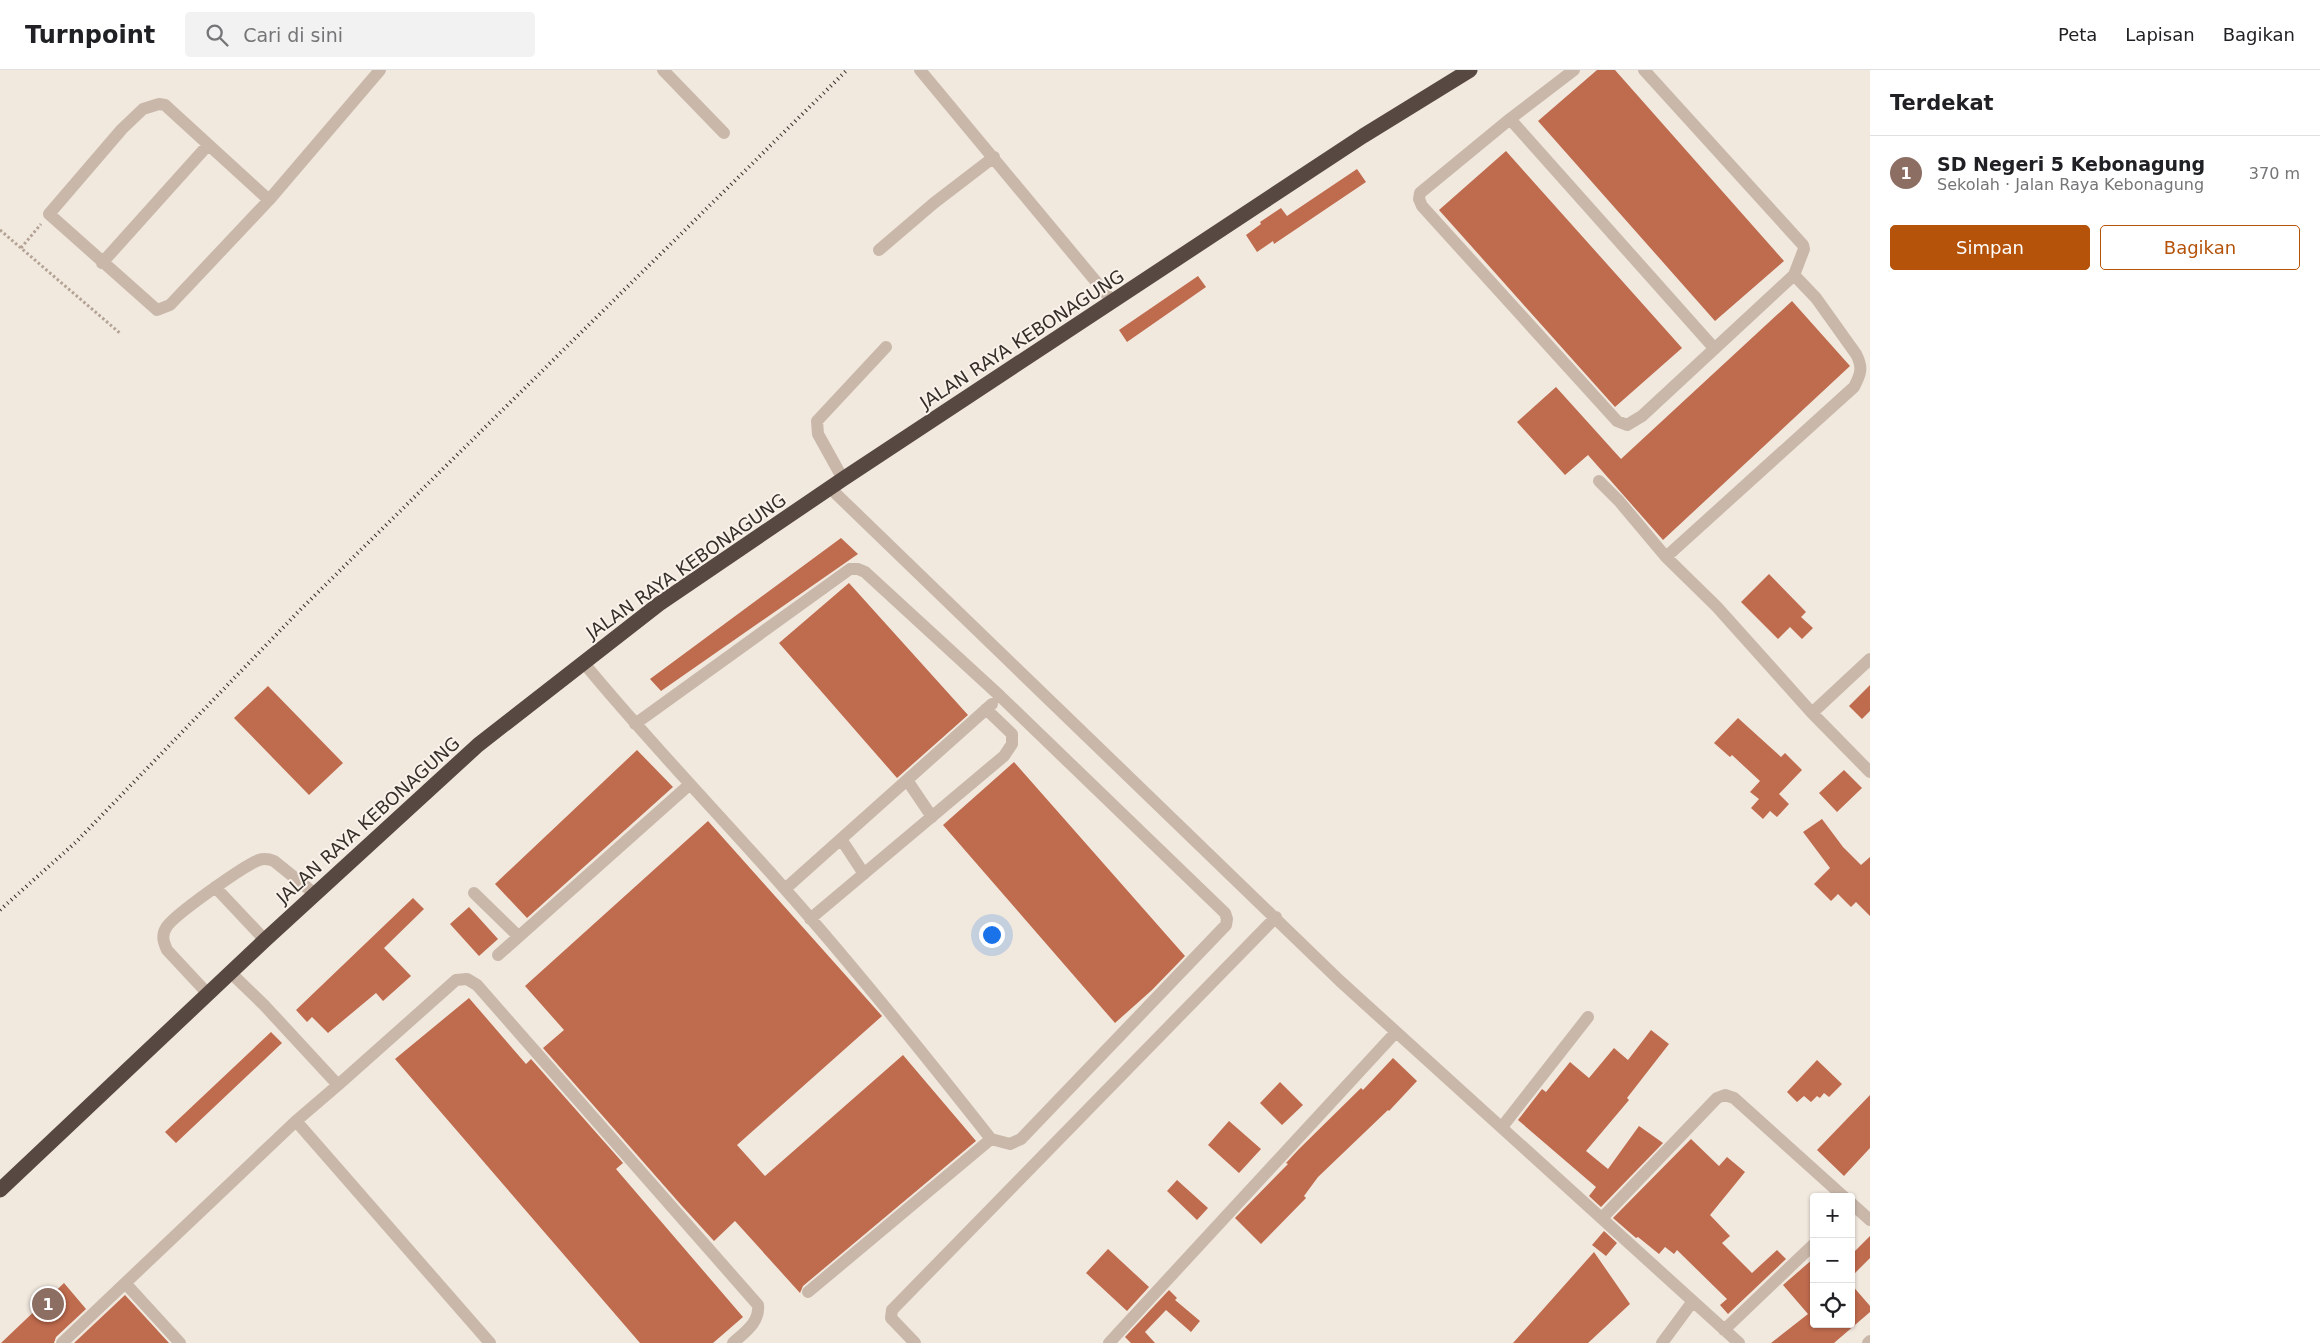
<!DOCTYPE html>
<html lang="id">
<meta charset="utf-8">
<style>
body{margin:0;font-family:"DejaVu Sans",sans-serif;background:#f2f2f2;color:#202124}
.controls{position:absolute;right:15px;bottom:15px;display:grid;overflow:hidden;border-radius:5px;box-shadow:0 1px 4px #0004}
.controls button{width:45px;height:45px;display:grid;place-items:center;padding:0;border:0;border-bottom:1px solid #e0e0e0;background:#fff;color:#202124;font:25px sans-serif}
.you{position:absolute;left:991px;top:864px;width:18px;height:18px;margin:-12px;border:4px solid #fff;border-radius:50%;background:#1a73e8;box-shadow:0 0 0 8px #1a73e833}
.badge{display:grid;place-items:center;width:32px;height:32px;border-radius:50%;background:#b45309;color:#fff;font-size:16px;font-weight:700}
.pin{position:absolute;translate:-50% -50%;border:2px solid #fff;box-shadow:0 1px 5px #0006}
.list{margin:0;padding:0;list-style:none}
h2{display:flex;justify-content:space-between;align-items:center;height:65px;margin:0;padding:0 20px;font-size:21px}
h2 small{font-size:16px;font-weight:400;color:#757577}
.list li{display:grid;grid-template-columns:32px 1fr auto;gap:15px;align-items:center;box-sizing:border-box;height:75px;padding:0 20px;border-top:1px solid #e0e0e0}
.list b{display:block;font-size:19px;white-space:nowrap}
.list p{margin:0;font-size:16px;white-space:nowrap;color:#757577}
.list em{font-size:16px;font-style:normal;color:#757577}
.actions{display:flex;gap:10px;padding:15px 20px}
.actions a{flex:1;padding:11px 0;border:1px solid #b45309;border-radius:5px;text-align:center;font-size:18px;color:#b45309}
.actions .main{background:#b45309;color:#fff}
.icon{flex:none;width:28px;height:28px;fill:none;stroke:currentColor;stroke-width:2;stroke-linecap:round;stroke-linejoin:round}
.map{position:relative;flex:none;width:1870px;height:1273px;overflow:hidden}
header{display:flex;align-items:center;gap:30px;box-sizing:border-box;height:70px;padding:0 25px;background:#fff;border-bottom:1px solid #e0e0e0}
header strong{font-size:24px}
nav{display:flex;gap:28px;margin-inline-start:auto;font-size:18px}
.search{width:350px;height:45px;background:#f2f2f2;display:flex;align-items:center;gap:12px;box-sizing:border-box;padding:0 18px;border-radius:5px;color:#757577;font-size:19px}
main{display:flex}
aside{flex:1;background:#fff}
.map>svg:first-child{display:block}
.building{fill:#bf6b4e}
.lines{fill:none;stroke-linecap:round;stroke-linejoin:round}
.path{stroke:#b4a394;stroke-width:3;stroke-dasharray:2.5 2.5;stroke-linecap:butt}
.minor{stroke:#c9b8aa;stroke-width:12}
.highway{stroke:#574841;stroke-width:15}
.rail{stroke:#362e29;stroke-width:4;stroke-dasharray:1 4;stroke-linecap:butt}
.labels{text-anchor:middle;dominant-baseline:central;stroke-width:4;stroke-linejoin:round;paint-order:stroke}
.street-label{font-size:18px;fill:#362e29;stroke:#f9f2ea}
</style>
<header>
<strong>Turnpoint</strong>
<div class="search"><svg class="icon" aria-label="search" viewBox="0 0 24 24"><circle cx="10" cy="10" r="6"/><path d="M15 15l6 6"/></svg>Cari di sini</div>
<nav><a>Peta</a><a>Lapisan</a><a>Bagikan</a></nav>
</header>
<main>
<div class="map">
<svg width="1870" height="1273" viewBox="0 0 1870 1273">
<rect width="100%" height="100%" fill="#f1e8de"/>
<path class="building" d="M 1597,0 L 1615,0 L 1784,191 L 1715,251 L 1538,51 Z
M 1506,81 L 1682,278 L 1615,337 L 1439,140 Z
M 1357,99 L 1366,112 L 1274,174 L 1273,171 L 1257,182 L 1246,165 L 1261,154 L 1260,152 L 1281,138 L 1287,146 Z
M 1198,206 L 1206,217 L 1127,272 L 1119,260 Z
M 1792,231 L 1850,296 L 1663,470 L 1588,385 L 1565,405 L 1517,352 L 1556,317 L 1621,389 Z
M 841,468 L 858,484 L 661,621 L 650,609 Z
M 1769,504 L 1806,542 L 1801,547 L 1813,558 L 1802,569 L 1790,557 L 1778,569 L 1741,532 Z
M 849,513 L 968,645 L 897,708 L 779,573 Z
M 1870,615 L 1870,641 L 1862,649 L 1849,636 Z
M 268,616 L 343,693 L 309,725 L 234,648 Z
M 1738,648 L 1781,687 L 1785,683 L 1802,700 L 1779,724 L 1789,734 L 1777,747 L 1770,741 L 1763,749 L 1751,738 L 1759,729 L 1750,722 L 1760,711 L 1732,685 L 1730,687 L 1714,673 Z
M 637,680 L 673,717 L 527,848 L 495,814 Z
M 1014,692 L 1185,886 L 1152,920 L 1115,953 L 943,755 Z
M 1844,700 L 1862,718 L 1837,742 L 1819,723 Z
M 1822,749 L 1843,777 L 1861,795 L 1870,787 L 1870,846 L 1856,832 L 1851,837 L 1838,824 L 1831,831 L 1814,814 L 1830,798 L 1803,762 Z
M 708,751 L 882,946 L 737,1075 L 765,1106 L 903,985 L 976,1071 L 803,1216 L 800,1223 L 735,1151 L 714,1171 L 682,1136 L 543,978 L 564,960 L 525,916 Z
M 413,828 L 424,839 L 384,878 L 411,906 L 383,931 L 376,923 L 328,963 L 312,947 L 307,952 L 296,940 Z
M 469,837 L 498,869 L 479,886 L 450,854 Z
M 469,928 L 526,994 L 531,989 L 623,1093 L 616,1099 L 743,1247 L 713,1273 L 640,1273 L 395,989 Z
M 1651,960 L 1669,974 L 1627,1028 L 1629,1030 L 1586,1081 L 1608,1099 L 1639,1056 L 1663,1073 L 1601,1137 L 1589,1126 L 1596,1117 L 1518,1050 L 1542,1019 L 1546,1022 L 1570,992 L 1589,1008 L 1614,978 L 1628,990 Z
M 271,962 L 282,973 L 176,1073 L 165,1062 Z
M 1393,988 L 1417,1011 L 1389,1041 L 1388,1040 L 1318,1107 L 1304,1126 L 1306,1128 L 1261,1174 L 1235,1148 L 1288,1094 L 1286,1093 L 1299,1079 L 1361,1018 L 1363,1020 Z
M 1817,990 L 1842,1014 L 1829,1027 L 1824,1023 L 1820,1028 L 1817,1026 L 1811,1032 L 1804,1026 L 1797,1032 L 1787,1022 Z
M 1280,1012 L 1303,1035 L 1282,1055 L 1260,1033 Z
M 1870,1025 L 1870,1078 L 1844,1106 L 1817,1080 Z
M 1229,1051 L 1261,1079 L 1239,1103 L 1208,1075 Z
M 1691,1069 L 1719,1096 L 1727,1087 L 1745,1102 L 1710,1145 L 1730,1166 L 1722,1173 L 1752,1203 L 1777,1180 L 1786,1189 L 1728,1244 L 1720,1235 L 1727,1229 L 1677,1180 L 1674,1184 L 1665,1177 L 1659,1184 L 1638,1167 L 1636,1168 L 1613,1148 Z
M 1177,1110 L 1208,1138 L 1197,1150 L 1167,1121 Z
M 1604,1161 L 1617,1173 L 1606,1186 L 1592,1175 Z
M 1870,1166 L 1870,1188 L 1851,1207 L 1851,1185 Z
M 1108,1179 L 1149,1217 L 1127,1241 L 1086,1203 Z
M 1594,1182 L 1630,1234 L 1588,1273 L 1513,1273 Z
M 1814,1188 L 1814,1254 L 1851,1254 L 1851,1214 L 1870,1236 L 1870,1242 L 1834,1273 L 1771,1273 L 1808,1244 L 1783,1215 Z
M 64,1213 L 86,1239 L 56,1267 L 54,1273 L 1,1273 Z
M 1169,1220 L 1177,1228 L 1175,1230 L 1200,1251 L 1191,1262 L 1166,1240 L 1145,1262 L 1155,1273 L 1131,1273 L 1125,1267 Z
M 125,1225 L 169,1273 L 74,1273 Z"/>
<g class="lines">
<path class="path" d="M 0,160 L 121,264
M 21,178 L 41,154"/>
<path class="minor" d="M 663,0 L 724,63
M 920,0 L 1113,232
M 1574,0 L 1510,49 L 1420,123 L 1419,129 L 1422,136 L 1617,351 L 1627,355 L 1642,346 L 1794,205
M 1644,0 L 1803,175 L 1804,179 L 1794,205 L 1816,228 L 1856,284 C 1863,297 1861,304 1854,317 L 1666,487
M 1510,49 L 1714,278
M 269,130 L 165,35 L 159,34 L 143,39 L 122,59 L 49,144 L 157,240 L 170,235 L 269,130 L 380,0
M 879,180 L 934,133 L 994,87
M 102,193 L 208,75
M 843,409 L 818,364 L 817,351 L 886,277
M 1599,411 L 1619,431 L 1666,487 L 1717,537 L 1812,643 L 1870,702
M 830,418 L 1340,911 L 1739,1273
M 583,592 C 647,670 717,742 784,818 C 856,899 924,984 991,1069 L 1010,1074 L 1021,1069 L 1226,855 L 1227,849 L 1225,843 L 1000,626 L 865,502 L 858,499 L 850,499 L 635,654
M 1812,643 L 1870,589
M 907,710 L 932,747
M 841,769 L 864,804
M 215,817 L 265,870
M 785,819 L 992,634
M 474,823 L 518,866
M 810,849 L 1004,686 L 1012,674 L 1012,664 L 986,639
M 498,885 L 689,715
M 231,903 L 264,935 L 338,1015 L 456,910 L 467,909 L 477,915 L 758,1235 C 760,1252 745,1262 733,1273
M 208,924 L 167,880 C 164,873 161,866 166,858 C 172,846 245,795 259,790 C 265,788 269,789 274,791 L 315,824
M 296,1051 L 490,1273
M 1502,1057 L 1588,947
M 1851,1133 L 1870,1150
M 1602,1148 L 1717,1028 L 1725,1025 L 1734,1028 L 1844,1127
M 126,1214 L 180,1273
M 808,1222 L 991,1069
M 1724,1260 L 1814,1174
M 62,1273 L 296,1051 L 338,1015
M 915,1273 L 891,1248 L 892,1240 L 1276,847
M 1109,1273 L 1396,962
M 1662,1273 L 1693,1231
M 1868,1273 L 1870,1271"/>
<path class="highway" d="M 0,1120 L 265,870 L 478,675 L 659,534 L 843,409 L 1363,66 L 1470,0"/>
<path class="rail" d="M 0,840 L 76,772 L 300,540 L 847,0"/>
</g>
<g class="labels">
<g class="street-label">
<text transform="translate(1022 269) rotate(-33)">JALAN RAYA KEBONAGUNG</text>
<text transform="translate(686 496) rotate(-35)">JALAN RAYA KEBONAGUNG</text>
<text transform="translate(368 750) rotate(-42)">JALAN RAYA KEBONAGUNG</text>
</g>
</g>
</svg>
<div class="controls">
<button>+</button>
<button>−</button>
<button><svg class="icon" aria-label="locate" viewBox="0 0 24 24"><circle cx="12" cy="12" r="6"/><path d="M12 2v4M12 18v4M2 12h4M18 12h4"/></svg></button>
</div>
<div class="you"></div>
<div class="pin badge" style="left:48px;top:1234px;background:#8d6e63">1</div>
</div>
<aside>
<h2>Terdekat<small></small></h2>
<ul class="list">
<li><span class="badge" style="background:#8d6e63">1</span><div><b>SD Negeri 5 Kebonagung</b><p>Sekolah · Jalan Raya Kebonagung</p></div><em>370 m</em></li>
</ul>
<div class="actions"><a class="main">Simpan</a><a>Bagikan</a></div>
</aside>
</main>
